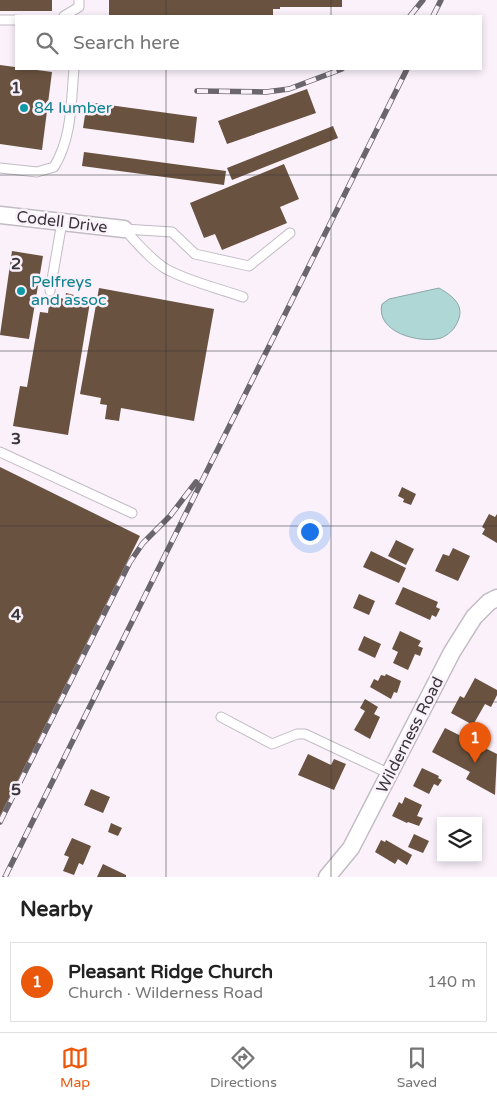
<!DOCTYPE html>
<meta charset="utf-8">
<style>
body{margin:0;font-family:"Varela Round",sans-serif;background:#f6f6f6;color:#222}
.controls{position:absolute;right:15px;bottom:15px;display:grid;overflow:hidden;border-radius:0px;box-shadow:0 2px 8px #0003}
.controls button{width:45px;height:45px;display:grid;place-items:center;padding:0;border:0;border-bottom:1px solid #e0e0e0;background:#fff;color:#222;font:25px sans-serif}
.you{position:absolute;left:309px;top:531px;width:18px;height:18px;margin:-12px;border:4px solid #fff;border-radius:50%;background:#1a73e8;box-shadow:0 0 0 8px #1a73e833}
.badge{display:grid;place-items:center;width:32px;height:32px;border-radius:50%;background:#ea580c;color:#fff;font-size:16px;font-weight:700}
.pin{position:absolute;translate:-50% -41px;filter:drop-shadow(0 1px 2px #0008)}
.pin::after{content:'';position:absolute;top:26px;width:18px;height:15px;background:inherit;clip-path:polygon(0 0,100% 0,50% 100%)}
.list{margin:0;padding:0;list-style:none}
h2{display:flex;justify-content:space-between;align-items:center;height:65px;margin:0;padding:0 20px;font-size:21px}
h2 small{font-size:16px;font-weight:400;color:#767676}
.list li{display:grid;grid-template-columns:32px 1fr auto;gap:15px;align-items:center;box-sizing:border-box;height:80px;margin:0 10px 10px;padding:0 10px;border:1px solid #e0e0e0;border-radius:0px}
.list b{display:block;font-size:19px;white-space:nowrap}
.list p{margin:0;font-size:16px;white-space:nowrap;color:#767676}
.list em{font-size:16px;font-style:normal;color:#767676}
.icon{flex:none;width:28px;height:28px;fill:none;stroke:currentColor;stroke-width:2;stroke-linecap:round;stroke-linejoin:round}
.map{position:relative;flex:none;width:497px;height:877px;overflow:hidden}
.search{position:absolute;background:#fff;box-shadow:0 2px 8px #0003;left:15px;right:15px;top:15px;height:55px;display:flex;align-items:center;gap:12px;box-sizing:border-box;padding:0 18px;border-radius:0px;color:#767676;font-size:19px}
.sheet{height:155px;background:#fff}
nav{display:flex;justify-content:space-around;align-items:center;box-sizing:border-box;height:70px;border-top:1px solid #e0e0e0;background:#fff;font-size:14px;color:#767676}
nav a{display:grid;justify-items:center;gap:2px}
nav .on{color:#ea580c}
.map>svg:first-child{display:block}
.water{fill:#afd7d6;stroke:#8ca7a7}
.building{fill:#69523f}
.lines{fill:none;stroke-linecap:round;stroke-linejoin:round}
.lane-casing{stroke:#c2bbc4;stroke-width:11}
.street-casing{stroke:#c2bbc4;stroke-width:19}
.lane{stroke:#fff;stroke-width:9}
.street{stroke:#fff;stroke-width:16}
.rail-casing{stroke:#6b666c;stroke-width:5.5}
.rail{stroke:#faf1fb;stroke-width:4;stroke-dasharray:11;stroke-linecap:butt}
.grid{fill:none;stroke:#39363a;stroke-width:1;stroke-opacity:0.55}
.culture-dot{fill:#0f9aa8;stroke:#faf1fb;stroke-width:2}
.labels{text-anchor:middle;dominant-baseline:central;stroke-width:5;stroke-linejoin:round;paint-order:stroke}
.culture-label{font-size:16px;fill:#0d838f;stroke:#faf1fb;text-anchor:start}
.street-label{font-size:16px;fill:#39363a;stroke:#faf1fb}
.grid-label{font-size:16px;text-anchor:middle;font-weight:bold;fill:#39363a;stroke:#faf1fb;stroke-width:5;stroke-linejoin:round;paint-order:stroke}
</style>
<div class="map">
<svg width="497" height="877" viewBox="0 0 497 877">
<rect width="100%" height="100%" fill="#faf1fb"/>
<path class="water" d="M 439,288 C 453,296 466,306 457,323 C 454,330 448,335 441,338 C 419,344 375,332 382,304 L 389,299 Z"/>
<path class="building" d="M 0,0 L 52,0 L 52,11 L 0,11 Z
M 109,0 L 342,0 L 342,7 L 280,7 L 280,9 L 273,9 L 273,16 L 109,16 Z
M 0,65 L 52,72 L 42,150 L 0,144 Z
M 307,89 L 316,113 L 227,144 L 218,121 Z
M 87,102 L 197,117 L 194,143 L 83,128 Z
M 333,126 L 338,138 L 232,180 L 227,168 Z
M 84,152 L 226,171 L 224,185 L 82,166 Z
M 284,164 L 299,199 L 280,207 L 287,223 L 222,250 L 215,234 L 204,238 L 190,203 Z
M 12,251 L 43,256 L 29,339 L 0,335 Z
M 99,288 L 214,309 L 194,421 L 121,408 L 119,421 L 105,419 L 107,405 L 100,404 L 101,398 L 80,394 Z
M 66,293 L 74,295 L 73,299 L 90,302 L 68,435 L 13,426 L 20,386 L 27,387 L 40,312 L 48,313 L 50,296 L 65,299 Z
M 0,467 L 140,536 L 0,816 Z
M 402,487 L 416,494 L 411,505 L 403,502 L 404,499 L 398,496 Z
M 489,514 L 495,517 L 497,514 L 497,543 L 482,534 L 485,529 L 482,527 Z
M 396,540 L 414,549 L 406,565 L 388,556 Z
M 453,548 L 470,556 L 458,581 L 435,571 L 443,554 L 449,556 Z
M 371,551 L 406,568 L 399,583 L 363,567 Z
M 403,587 L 438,602 L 436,607 L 440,609 L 436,617 L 432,615 L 430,620 L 395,604 Z
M 359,594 L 375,601 L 369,615 L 353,608 Z
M 400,631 L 421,641 L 418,646 L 423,648 L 420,656 L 415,654 L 408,670 L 393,663 L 398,652 L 392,649 Z
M 364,636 L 381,644 L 375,658 L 358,650 Z
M 386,674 L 401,681 L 397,693 L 394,692 L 391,699 L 370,687 L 374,679 L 378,681 L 381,675 L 385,676 Z
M 475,678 L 497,690 L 497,695 L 491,707 L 485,704 L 473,725 L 451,713 L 460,696 L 464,698 Z
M 365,699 L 378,707 L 374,714 L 380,717 L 370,739 L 354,730 L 365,711 L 360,708 Z
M 445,728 L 497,754 L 495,795 L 466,779 L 470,772 L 432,752 Z
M 308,754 L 331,765 L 334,759 L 346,764 L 334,790 L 298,775 Z
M 422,768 L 439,776 L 438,778 L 442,780 L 438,786 L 434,784 L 429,794 L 413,786 Z
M 91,789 L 110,797 L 103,813 L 84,805 Z
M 405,797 L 422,805 L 417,816 L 423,818 L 419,826 L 408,822 L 407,823 L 392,816 L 399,802 L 402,804 Z
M 111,823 L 122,828 L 118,836 L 108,832 Z
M 414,834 L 429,841 L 423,853 L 408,847 Z
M 72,838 L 91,846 L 83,865 L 79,863 L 74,875 L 63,871 L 69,857 L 64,855 Z
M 381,840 L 385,842 L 386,840 L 412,855 L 407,865 L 398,859 L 395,864 L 375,852 Z
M 103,864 L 126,875 L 126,877 L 97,877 Z"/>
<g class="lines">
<defs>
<path id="lane" d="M 64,16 L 79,7 L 79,0
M 0,20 L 16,20
M 0,168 L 37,172 L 54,167 C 72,138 71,102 74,69
M 124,229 L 172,232 L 195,254 L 249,266 L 290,233
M 124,229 C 137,243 150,259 166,269 C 190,282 218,288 243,297
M 50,291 L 62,222
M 0,452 L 132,513
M 221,717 L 272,744 L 297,734 L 305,734 L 390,774"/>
<path id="street" d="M 0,215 L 124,229
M 327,877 L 351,848 L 452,652 L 474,617 L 489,602 L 497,598"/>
</defs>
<use href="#lane" class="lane-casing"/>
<use href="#street" class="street-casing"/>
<use href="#lane" class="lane"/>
<use href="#street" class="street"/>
<defs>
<path id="rail" d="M 410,16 L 423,0
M 433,16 L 441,0
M 197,91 L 266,92 L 289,89 L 342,69
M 0,822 L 130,562 L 143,543 L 170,516 L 196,482
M 5,877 L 407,69"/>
</defs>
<use href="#rail" class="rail-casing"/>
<use href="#rail" class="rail"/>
</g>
<path class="grid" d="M 166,0 L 166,16M 331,0 L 331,16M 166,69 L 166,877M 331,69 L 331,877M 0,175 L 497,175M 0,351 L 497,351M 0,526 L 497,526M 0,702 L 497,702"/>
<g class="culture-dot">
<circle cx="24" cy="108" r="5"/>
<circle cx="21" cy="291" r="5"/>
</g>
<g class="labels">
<g class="culture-label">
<text x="34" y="108">84 lumber</text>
<text x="31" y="282">Pelfreys<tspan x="31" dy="18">and assoc</tspan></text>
</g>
<g class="street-label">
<text transform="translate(62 222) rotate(7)">Codell Drive</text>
<text transform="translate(410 735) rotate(-63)">Wilderness Road</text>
</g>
</g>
<g class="grid-label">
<text x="16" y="93">1</text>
<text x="16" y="269">2</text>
<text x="16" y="444">3</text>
<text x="16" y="620">4</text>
<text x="16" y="795">5</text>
</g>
</svg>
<div class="controls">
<button><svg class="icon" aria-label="layers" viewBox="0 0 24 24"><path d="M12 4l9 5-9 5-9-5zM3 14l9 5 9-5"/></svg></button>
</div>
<div class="you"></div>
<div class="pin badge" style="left:475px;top:763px">1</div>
<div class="search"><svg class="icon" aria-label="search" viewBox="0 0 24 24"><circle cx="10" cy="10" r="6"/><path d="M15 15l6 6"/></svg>Search here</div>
</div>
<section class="sheet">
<h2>Nearby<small></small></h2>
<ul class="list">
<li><span class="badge">1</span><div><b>Pleasant Ridge Church</b><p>Church · Wilderness Road</p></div><em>140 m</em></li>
</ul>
</section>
<nav>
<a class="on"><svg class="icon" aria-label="map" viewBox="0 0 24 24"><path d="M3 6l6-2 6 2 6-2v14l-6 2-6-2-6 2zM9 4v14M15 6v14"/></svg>Map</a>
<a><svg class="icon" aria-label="directions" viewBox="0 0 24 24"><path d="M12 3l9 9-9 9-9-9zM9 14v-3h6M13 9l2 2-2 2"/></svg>Directions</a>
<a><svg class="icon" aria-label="saved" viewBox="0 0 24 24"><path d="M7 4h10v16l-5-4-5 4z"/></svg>Saved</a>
</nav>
